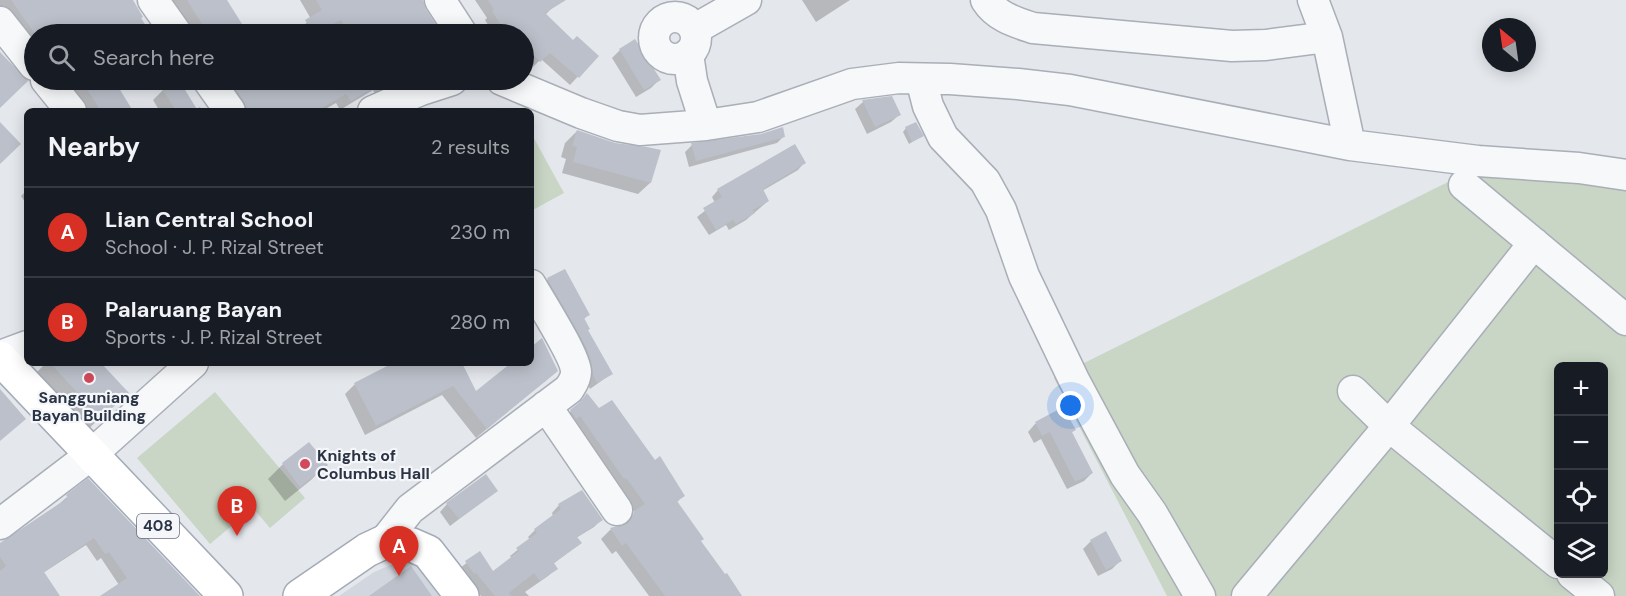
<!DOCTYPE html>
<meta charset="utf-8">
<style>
body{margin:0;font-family:"DM Sans",sans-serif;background:#242831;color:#f1f3f6}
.controls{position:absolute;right:18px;bottom:18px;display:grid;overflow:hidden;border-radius:9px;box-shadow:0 3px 15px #0003}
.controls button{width:54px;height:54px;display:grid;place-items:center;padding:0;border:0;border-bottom:2px solid #363941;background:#171b24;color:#f1f3f6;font:30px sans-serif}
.compass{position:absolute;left:1482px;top:18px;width:54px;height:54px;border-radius:50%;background:#171b24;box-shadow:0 3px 15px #0003;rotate:331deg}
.you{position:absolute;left:1071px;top:406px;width:21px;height:21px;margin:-15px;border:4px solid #fff;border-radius:50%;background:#1a73e8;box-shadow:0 0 0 9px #1a73e833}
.badge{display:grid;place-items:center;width:39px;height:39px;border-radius:50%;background:#d93025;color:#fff;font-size:20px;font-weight:700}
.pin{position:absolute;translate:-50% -50px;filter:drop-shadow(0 2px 3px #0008)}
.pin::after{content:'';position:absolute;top:32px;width:21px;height:18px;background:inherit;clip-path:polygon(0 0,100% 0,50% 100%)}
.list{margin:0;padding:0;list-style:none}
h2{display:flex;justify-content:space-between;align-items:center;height:78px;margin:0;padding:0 24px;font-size:26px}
h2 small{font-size:20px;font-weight:400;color:#9ea1a6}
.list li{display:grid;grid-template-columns:39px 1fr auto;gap:18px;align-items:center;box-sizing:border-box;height:90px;padding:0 24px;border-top:2px solid #363941}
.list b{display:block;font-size:22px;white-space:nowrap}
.list p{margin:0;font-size:20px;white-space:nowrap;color:#9ea1a6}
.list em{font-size:20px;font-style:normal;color:#9ea1a6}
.icon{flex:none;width:33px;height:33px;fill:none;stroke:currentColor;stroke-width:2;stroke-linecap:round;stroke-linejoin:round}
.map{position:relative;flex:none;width:1626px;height:596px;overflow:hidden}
.search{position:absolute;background:#171b24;box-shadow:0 3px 15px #0003;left:24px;top:24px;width:510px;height:66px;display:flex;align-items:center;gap:15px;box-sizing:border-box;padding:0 21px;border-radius:33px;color:#9ea1a6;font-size:22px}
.panel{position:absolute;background:#171b24;box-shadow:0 3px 15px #0003;left:24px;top:108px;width:510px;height:258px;border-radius:9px}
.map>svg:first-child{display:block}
.built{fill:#d2d6de}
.green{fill:#c9d6c5;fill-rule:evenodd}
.shadow{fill:#0003}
.building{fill:#bbc0ca}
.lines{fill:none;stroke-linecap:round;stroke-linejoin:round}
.minor-casing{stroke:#a9aeb7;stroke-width:33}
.major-casing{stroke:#a3abb8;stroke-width:36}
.minor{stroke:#f7f8fa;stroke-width:30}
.major{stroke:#fff;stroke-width:33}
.poi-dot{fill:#d1495b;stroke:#f4f6f9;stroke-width:2}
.labels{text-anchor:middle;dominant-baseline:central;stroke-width:4.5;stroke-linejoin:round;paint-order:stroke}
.shield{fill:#f4f6f9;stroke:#676e7b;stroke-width:1.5}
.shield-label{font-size:15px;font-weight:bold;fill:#2b3445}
.poi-label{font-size:16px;font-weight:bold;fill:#2b3445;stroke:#f4f6f9}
</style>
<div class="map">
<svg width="1626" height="596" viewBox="0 0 1626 596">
<rect width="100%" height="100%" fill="#e4e7ec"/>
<path class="built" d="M 398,562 L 414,564 L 436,581 L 445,596 L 339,596 L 374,572 Z"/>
<path class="green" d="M 531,133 L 564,193 L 531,211 Z
M 1474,169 L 1626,184 L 1626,596 L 1167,596 L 1054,378 ZM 1558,366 L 1604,366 L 1604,574 L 1558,574 Z
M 215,392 L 305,498 L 270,528 L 253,508 L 210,544 L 137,458 Z"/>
<path class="shadow" d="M 0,0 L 131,0 L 149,34 L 34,34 L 34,51 L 0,8 Z
M 157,0 L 226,0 L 247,34 L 192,34 Z
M 300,0 L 421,0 L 424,10 L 440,34 L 298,34 L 296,32 L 311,19 Z
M 475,0 L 551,0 L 554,6 L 545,15 L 573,42 L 597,56 L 570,85 L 541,59 L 532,68 L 524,59 L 524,34 L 494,34 L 485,20 L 487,18 Z
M 802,0 L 850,0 L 816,22 Z
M 620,50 L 659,80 L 651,88 L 636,97 L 612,58 Z
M 52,80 L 113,80 L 131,111 L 84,111 Z
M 213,80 L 399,80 L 375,94 L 373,90 L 340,110 L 336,103 L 322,111 L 234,111 Z
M 163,90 L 195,110 L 200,107 L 202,111 L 157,111 L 159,110 L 153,100 Z
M 863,102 L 899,115 L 891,122 L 867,134 L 855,109 Z
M 906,128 L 922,136 L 909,144 L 903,132 Z
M 577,131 L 614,144 L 659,151 L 650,183 L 638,194 L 562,173 L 566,159 L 561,157 L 565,143 Z
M 784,136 L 777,143 L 689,167 L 685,152 L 692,145 Z
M 804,163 L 798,170 L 762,191 L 768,201 L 746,220 L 729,230 L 726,225 L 709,235 L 697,217 L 715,203 L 712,197 L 718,190 Z
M 27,190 L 27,205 L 21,196 Z
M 548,279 L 588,315 L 583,320 L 586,330 L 611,374 L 590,389 L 541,286 Z
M 531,349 L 556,371 L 476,438 L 442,395 L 365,435 L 345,394 L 355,384 L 396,363 L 460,363 L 475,393 L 513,363 L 531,363 Z
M 46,363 L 99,363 L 111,408 L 85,432 L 33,376 Z
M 587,395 L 599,410 L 655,462 L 683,496 L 676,503 L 700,541 L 740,596 L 649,596 L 616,551 L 612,554 L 601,539 L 610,530 L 624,526 L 625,523 L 635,513 L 616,486 L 561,421 Z
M 1063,409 L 1074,430 L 1071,433 L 1092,473 L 1084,481 L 1067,489 L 1041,439 L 1034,443 L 1028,432 L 1035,424 Z
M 309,444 L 326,465 L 311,480 L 285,501 L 268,479 L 283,464 Z
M 496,491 L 450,526 L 440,512 L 447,504 Z
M 67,497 L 191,596 L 102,596 L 119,585 L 101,558 L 97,561 L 86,545 L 43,573 L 59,596 L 0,596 L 0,545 L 59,504 Z
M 559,505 L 601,520 L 594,527 L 576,538 L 580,543 L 553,564 L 556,568 L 548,576 L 525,592 L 529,596 L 481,596 L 459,569 L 479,553 L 493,573 L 512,558 L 510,556 L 530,540 L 528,537 L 535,530 L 553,516 L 552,513 Z
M 1091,541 L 1120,561 L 1112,569 L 1098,576 L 1083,549 Z"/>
<path class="building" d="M 11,0 L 133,0 L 143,17 L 141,18 L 151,34 L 35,34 Z
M 187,0 L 227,0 L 242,24 L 234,28 L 238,34 L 208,34 Z
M 316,0 L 423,0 L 426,9 L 442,34 L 350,34 L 341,20 L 314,34 L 305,20 L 322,10 Z
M 488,0 L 566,0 L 545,13 L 573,40 L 577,36 L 599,56 L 579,78 L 550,53 L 540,62 L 524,44 L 524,34 L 515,34 L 512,31 L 506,34 L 492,11 L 494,10 Z
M 635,39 L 661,80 L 644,90 L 619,49 Z
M 0,52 L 28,81 L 0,108 Z
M 81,80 L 114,80 L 133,111 L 101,111 Z
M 179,80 L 198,111 L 176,111 L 162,89 Z
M 229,80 L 387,80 L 351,101 L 346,94 L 317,111 L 247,111 L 244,101 Z
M 892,96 L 901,115 L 875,127 L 862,100 Z
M 0,122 L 21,144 L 0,164 Z
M 916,122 L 924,136 L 912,142 L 905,127 Z
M 783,127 L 785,137 L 696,161 L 691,143 L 761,134 Z
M 577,130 L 615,143 L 647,147 L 661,150 L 651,183 L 573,162 L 577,147 L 572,146 Z
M 795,144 L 806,163 L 763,189 L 769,201 L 753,210 L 755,213 L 736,224 L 733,220 L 716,230 L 703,208 L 722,197 L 717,189 Z
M 565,269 L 590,315 L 584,318 L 590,329 L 588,330 L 613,374 L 597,383 L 593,375 L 591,361 L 586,347 L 547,278 Z
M 542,338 L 558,371 L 487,429 L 453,386 L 376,426 L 354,383 L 393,363 L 462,363 L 476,391 L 511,363 L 531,363 L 531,347 Z
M 50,363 L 101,363 L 129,393 L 101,418 Z
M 0,389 L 26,419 L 0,441 Z
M 587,393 L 599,408 L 612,400 L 655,460 L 660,456 L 685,496 L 677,501 L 704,539 L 701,541 L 725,574 L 727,573 L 742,596 L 665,596 L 626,543 L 622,546 L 610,528 L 627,524 L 632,518 L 634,511 L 645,504 L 626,478 L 624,479 L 580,416 L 576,419 L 570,410 L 580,402 Z
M 1063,407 L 1076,430 L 1072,432 L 1093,473 L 1075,482 L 1050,432 L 1042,436 L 1035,422 Z
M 309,442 L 328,465 L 300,487 L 282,463 Z
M 486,474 L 498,491 L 459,519 L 446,503 Z
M 88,478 L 200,596 L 100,596 L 127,578 L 109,552 L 105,554 L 94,538 L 44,572 L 60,596 L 0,596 L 0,571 L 6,566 L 0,557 L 0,543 L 68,498 L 66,495 Z
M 582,490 L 603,520 L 577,537 L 582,543 L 554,563 L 558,569 L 540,581 L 534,573 L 509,593 L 511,596 L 495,596 L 476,573 L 474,574 L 465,561 L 480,551 L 493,571 L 519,551 L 516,548 L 537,533 L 534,529 L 561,509 L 558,504 Z
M 1106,531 L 1122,561 L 1106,570 L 1090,540 Z
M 411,566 L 432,596 L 369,596 Z"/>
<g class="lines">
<defs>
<path id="minor" d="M 153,0 L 177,34
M 440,0 L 462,34
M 986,0 C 997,17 1015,22 1033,28 L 1232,46 L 1266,45 L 1327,37
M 1313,0 L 1327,37 L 1350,145
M654 38a21 21 0 1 1 42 0a21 21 0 1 1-42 0Z
M 0,22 L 34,65
M 695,29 L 746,0
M 688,54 L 692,81 L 706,125
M 921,79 L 928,106 L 943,137 L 985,181 L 1001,210 L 1024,276 L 1074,380 L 1125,475 L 1152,513 L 1200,596
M 46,80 L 71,111
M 208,80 L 230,111
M 502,80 L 581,113 L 618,126 L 640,130 L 706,125 L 758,117 L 852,84 L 899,78 L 950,79 L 1018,84 L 1070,90 L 1350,145 L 1478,161 L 1579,168 L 1626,175
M 373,111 L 421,90 L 452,80
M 1464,185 L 1626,320
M 0,356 L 27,346
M 1353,391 L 1389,426 L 1558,563
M 546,406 L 617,510
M 0,524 L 92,454 L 193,363
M 384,542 L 410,509 L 569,389 C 572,384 576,379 576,372 C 576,357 540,301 531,285
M 1572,574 L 1599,596
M 1247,596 L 1389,426 L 1534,243"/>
<path id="major" d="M 0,358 L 226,596
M 300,596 L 367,550 L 384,542 L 412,545 L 428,552 L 462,596"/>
</defs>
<use href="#minor" class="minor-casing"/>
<use href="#major" class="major-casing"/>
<use href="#minor" class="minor"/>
<use href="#major" class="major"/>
</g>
<g class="poi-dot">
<circle cx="89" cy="378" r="6"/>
<circle cx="305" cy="464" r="6"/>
</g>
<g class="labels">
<rect class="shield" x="137" y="514" width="42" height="24" rx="4.5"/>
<g class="shield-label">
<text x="158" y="526">408</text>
</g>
<g class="poi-label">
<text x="89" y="397">Sangguniang<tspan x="89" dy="18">Bayan Building</tspan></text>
<text x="317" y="455" text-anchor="start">Knights of<tspan x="317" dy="18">Columbus Hall</tspan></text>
</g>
</g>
</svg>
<div class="controls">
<button>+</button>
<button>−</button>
<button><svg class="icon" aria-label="locate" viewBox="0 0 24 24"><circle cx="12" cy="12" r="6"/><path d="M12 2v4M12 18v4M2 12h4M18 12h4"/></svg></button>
<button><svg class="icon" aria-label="layers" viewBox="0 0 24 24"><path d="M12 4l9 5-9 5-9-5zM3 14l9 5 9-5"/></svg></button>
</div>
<svg class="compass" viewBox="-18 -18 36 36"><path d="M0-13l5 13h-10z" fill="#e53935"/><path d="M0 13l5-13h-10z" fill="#9ea1a6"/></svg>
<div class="you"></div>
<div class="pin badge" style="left:399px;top:576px">A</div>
<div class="pin badge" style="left:237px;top:536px">B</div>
<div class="search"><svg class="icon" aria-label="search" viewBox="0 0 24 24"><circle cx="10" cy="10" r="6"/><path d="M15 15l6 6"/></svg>Search here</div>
<section class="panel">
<h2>Nearby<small>2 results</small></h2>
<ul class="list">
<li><span class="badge">A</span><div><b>Lian Central School</b><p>School · J. P. Rizal Street</p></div><em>230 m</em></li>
<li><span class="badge">B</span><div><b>Palaruang Bayan</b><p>Sports · J. P. Rizal Street</p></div><em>280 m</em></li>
</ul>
</section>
</div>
